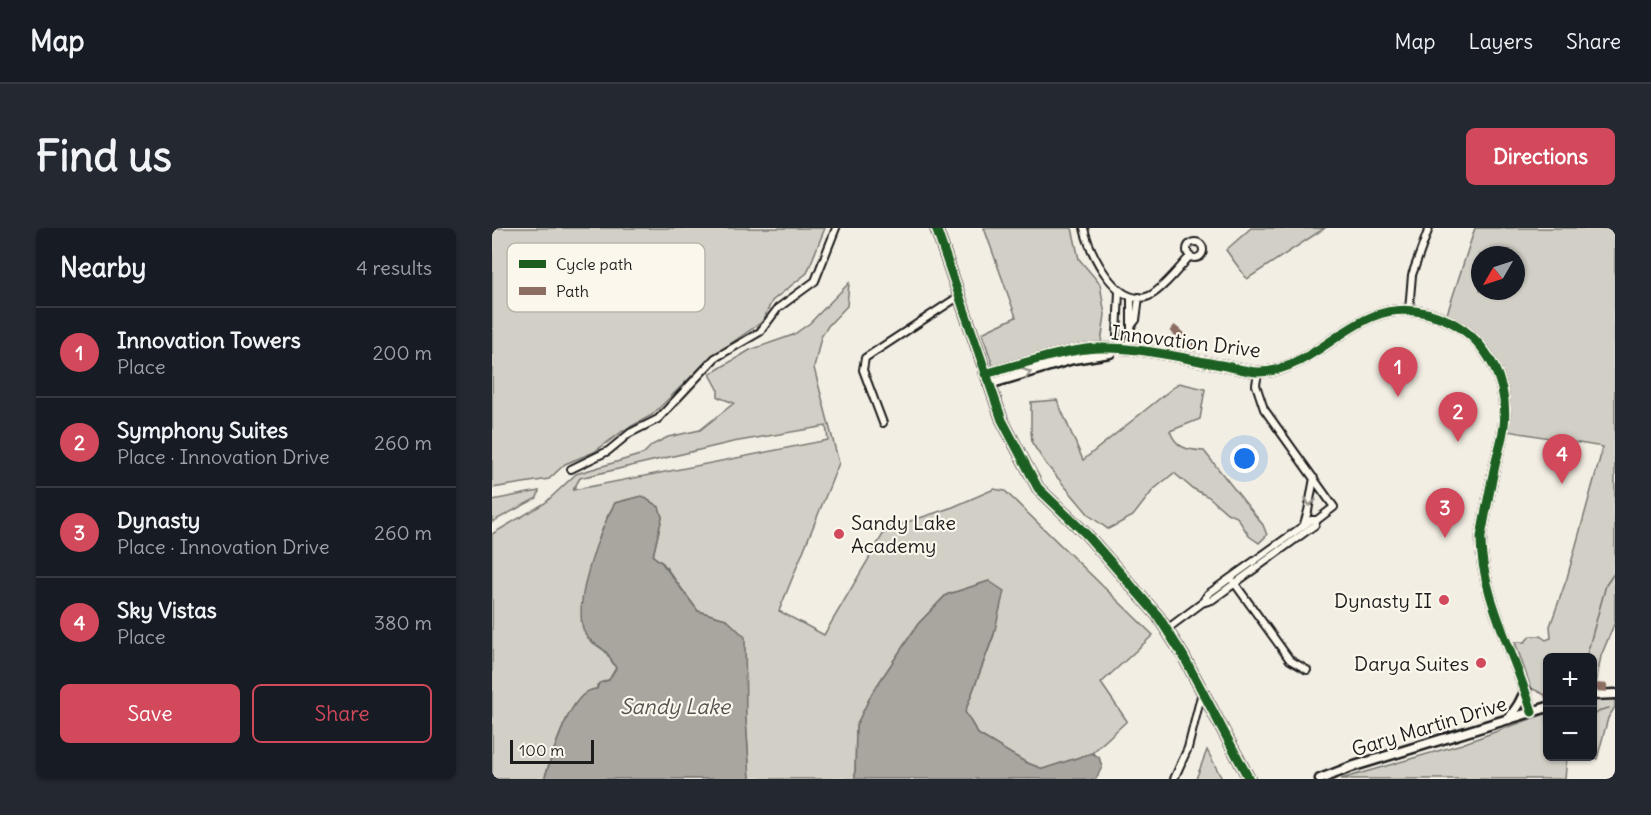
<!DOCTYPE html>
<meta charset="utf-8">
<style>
body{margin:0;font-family:Delius,sans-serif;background:#242831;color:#f1f3f6}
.controls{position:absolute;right:18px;bottom:18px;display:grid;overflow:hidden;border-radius:9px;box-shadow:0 2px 4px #0004}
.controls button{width:54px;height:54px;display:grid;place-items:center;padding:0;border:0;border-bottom:2px solid #363941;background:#171b24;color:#f1f3f6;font:30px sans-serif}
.compass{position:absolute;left:979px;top:18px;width:54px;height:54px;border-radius:50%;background:#171b24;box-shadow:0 2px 4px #0004;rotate:231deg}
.scale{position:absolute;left:18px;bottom:15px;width:84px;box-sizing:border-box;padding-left:6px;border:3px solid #1c1c1c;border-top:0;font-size:16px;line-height:21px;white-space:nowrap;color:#1c1c1c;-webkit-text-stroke:4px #fbf7ec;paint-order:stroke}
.you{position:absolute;left:753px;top:231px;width:21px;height:21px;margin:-15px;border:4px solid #fff;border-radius:50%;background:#1a73e8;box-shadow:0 0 0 9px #1a73e833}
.badge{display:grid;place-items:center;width:39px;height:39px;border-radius:50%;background:#d1495b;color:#fff;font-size:20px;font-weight:700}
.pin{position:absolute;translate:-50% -50px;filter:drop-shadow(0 2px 3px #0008)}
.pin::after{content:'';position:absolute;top:32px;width:21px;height:18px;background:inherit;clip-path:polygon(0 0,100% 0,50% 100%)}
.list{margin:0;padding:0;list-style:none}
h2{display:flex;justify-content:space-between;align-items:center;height:78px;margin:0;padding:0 24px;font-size:26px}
h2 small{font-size:20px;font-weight:400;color:#9ea1a6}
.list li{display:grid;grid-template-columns:39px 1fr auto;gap:18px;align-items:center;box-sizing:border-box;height:90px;padding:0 24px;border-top:2px solid #363941}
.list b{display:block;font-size:22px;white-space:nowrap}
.list p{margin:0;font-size:20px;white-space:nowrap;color:#9ea1a6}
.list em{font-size:20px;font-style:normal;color:#9ea1a6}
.actions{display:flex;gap:12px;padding:18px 24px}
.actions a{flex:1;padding:14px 0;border:2px solid #d1495b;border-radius:9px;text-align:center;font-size:21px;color:#d1495b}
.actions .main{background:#d1495b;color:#fff}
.map{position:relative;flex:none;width:1123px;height:551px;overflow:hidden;border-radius:9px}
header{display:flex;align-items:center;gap:36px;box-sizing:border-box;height:84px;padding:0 30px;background:#171b24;border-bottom:2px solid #363941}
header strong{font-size:28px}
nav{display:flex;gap:33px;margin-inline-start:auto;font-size:21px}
.intro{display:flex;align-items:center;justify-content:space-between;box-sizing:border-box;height:144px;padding:0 36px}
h1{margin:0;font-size:42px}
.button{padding:15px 27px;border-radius:9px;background:#d1495b;color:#fff;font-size:21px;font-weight:700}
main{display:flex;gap:36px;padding:0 36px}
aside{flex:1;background:#171b24;border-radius:9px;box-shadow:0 2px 4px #0004}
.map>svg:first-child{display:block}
.green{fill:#d2cfc6;stroke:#777671;stroke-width:1.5;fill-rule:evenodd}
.water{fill:#a9a6a0;stroke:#716f6b;stroke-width:1.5}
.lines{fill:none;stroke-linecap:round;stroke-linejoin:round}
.stream{stroke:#716f6b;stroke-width:1.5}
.minor-casing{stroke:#1c1c1c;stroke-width:10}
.tertiary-casing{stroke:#1c1c1c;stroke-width:13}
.secondary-casing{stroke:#1c1c1c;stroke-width:14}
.minor{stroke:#fbf7ec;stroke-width:6}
.tertiary{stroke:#fbf7ec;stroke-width:8}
.secondary{stroke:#fbf7ec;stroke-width:9}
.quiet{stroke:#8d6e63;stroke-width:8;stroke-dasharray:15 8;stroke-linecap:butt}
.cycleway-casing{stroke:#fbf7ec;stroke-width:13}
.cycleway{stroke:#1b5e20;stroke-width:9}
.oneway{stroke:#97948e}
.poi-dot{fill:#d1495b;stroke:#fbf7ec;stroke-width:2}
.labels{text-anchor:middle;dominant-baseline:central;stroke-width:4.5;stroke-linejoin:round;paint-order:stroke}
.street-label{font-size:20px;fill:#1c1c1c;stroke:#fbf7ec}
.poi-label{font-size:20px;fill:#1c1c1c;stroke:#fbf7ec;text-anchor:end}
.water-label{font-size:21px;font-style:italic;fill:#545351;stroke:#fbf7ec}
.key{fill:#fbf7ec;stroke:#b8b5ae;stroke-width:1.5}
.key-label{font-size:16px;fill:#1c1c1c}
</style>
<header>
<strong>Map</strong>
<nav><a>Map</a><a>Layers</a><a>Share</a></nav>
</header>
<div class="intro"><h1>Find us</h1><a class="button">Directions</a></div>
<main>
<aside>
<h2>Nearby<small>4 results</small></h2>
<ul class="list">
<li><span class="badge">1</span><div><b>Innovation Towers</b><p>Place</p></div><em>200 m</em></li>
<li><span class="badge">2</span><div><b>Symphony Suites</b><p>Place · Innovation Drive</p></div><em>260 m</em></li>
<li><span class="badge">3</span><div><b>Dynasty</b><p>Place · Innovation Drive</p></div><em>260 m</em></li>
<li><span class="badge">4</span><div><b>Sky Vistas</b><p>Place</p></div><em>380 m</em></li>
</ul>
<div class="actions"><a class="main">Save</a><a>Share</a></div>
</aside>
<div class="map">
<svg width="1123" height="551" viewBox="0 0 1123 551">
<rect width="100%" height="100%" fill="#f2eee4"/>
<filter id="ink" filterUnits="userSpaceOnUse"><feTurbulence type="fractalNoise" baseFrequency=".0167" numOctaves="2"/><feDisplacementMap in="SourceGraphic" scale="12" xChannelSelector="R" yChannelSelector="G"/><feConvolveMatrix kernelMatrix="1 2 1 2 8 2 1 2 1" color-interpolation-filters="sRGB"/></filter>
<g filter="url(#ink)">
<path class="green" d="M 0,0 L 333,0 L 315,45 L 280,73 L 270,94 L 219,129 L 160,187 L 131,203 L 102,224 L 73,236 L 57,251 L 0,260 Z
M 492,0 L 580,0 L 587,31 L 608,56 L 613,87 L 609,115 L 561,124 L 502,141 L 490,105 L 524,89 Z
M 759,0 L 833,0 L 755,51 L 734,22 Z
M 983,0 L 1123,0 L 1123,394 L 1109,428 L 1104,456 L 1101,456 L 1100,430 L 1056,430 L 1055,468 L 1039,460 L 1023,414 L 1033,414 L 1038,408 L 1048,408 L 1054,412 L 1059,410 L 1058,398 L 1075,350 L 1111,219 L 1016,203 C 1024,153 1001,108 955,86 ZM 988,27 L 1024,27 L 1024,63 L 988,63 Z
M 357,55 L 355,78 L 336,98 L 329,109 L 322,140 L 347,235 L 287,383 L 332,407 L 394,301 L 461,279 L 502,261 L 513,263 L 661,407 L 609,455 L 635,493 L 600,525 L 551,541 L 533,534 L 486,506 L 473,484 L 502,407 L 497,353 L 454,367 L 426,396 L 380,465 L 364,498 L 363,551 L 258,551 L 254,492 L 234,391 L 206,383 L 171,335 L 161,328 L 170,289 L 167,279 L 149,268 L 123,275 L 115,289 L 98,413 L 113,423 L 124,440 L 118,451 L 105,457 L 105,461 C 78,461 60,529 52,551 L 0,551 L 0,306 L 53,275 L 84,246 L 151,226 L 160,217 L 176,209 L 208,202 L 242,175 L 226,169 L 226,161 L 218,146 L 258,122 L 301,107 L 318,95 ZM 334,198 L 336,212 L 81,262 L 88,250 L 241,214 Z
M 687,155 L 713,161 L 708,191 L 678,203 C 684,220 695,222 712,223 L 771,297 L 775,307 L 767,315 L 757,308 L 745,289 L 735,285 L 717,269 L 700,260 L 682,245 L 661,262 L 641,288 L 616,301 L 598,288 L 554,236 L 540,215 L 539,202 L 539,174 L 565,172 L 591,232 Z
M 47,263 L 45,270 L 0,294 L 0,272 Z
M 1110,470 L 1123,472 L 1123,479 L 1116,490 L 1105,531 L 1100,530 L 1101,472 Z
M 1055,485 L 1056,528 L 1075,529 L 1073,551 L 849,551 L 970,516 Z
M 715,522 L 730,551 L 704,551 Z"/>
<path class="water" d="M 150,268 L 167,279 L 170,289 L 161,328 L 170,335 L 206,383 L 234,391 L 253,409 L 254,492 L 258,551 L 52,551 C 61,529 77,461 105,461 L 107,455 L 117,452 L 124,440 C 121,435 118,428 114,424 C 105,415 95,414 91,401 C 82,372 108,301 123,275 Z
M 497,353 L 512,363 L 502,406 L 473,484 L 486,506 L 533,534 L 551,541 L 600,525 L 607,529 L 610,539 L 604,551 L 363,551 L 364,498 L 380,465 L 426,396 L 454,367 Z"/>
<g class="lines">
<path class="stream" d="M 1094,430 L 1114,357 L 1123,344
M 1100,489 L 1109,482 L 1117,480"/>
<defs>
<path id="minor" d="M 592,0 C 597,24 625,81 657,68 C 670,62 688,39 698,28
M695 22a8 8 0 1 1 16 0a8 8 0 1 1-16 0Z
M 627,63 L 625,108 L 632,122
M 917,82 L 920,47 L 937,0
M 640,97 L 644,92 L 647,69
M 632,122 L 639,109 L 639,69
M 391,195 L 371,142 L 373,130 L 466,69
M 79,241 L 116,223 L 138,205 L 166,191 L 223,130 L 268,104 L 286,80 L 323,53 L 344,0
M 812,296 L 816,283 L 822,250
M 741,353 L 798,432 L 815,442
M 710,375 L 716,366 L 811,298 L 819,292 L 825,292
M 675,401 L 710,375 L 720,372 L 823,297 L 825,292 L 842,279 L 772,181 L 764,157 L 766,144
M 682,551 L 696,520 L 710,464"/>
<path id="tertiary" d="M 493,146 C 527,137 573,121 608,120 C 648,119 690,130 729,137 C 741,139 753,143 765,144 C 810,145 843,103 882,88 C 907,78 933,82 957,93 C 996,113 1017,155 1012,198 C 1010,213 1005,228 1002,242 C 997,265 993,287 989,309 C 988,365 1024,429 1040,484
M 497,156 L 581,131 L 618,125
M 1100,467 L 1123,466
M 1017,491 L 1027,476 L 1034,462
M 828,551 L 859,539 L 1056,479"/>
<path id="secondary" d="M 444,0 L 510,192 L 546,260 L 595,307 L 666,388 L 692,429 L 757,551"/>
</defs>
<use href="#minor" class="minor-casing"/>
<use href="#tertiary" class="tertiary-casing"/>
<use href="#secondary" class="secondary-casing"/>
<use href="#minor" class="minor"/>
<use href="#tertiary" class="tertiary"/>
<use href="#secondary" class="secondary"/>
<path class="quiet" d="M 680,100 L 705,121
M 1100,459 L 1123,460
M 1053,470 L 1056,469"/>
<defs>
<path id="cycleway" d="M 444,0 L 510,192 L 546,260 L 595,307 L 666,388 L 692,429 L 757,551
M 493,146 C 527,137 573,121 608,120 C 648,119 690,130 729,137 C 741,139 753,143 765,144 C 810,145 843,103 882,88 C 907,78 933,82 957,93 C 996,113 1017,155 1012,198 C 1010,213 1005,228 1002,242 C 997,265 993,287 989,309 C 988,365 1024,429 1040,484"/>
</defs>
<use href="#cycleway" class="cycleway-casing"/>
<use href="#cycleway" class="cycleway"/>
</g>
<defs><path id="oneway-chevron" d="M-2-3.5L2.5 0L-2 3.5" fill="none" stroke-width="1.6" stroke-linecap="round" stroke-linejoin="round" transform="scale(1.5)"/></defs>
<g class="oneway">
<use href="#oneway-chevron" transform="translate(535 145) rotate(-17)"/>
<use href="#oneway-chevron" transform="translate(818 274) rotate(100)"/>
</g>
</g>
<g class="poi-dot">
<circle cx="347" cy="306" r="6"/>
<circle cx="952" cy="372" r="6"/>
<circle cx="989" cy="435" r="6"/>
</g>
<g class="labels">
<g class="street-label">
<text transform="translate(694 113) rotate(7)">Innovation Drive</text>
<text transform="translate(937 498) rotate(-17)">Gary Martin Drive</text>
</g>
<g class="poi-label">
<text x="359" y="294" text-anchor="start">Sandy Lake<tspan x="359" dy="23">Academy</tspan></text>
<text x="940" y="372">Dynasty II</text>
<text x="977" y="435">Darya Suites</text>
</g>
<g class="water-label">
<text x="183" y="478">Sandy Lake</text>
</g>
</g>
<rect x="15" y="15" width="198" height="69" rx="9" class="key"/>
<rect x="27" y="32" width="27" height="8" fill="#1b5e20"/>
<rect x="27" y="59" width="27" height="8" fill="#8d6e63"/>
<g class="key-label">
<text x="64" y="42">Cycle path</text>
<text x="64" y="69">Path</text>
</g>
</svg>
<div class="controls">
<button>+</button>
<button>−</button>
</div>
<svg class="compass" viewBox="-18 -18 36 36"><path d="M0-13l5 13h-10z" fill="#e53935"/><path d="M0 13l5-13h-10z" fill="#9ea1a6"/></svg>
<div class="scale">100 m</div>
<div class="you"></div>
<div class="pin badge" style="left:906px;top:169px">1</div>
<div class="pin badge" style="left:966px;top:214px">2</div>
<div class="pin badge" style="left:953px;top:310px">3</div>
<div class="pin badge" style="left:1070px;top:256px">4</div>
</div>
</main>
